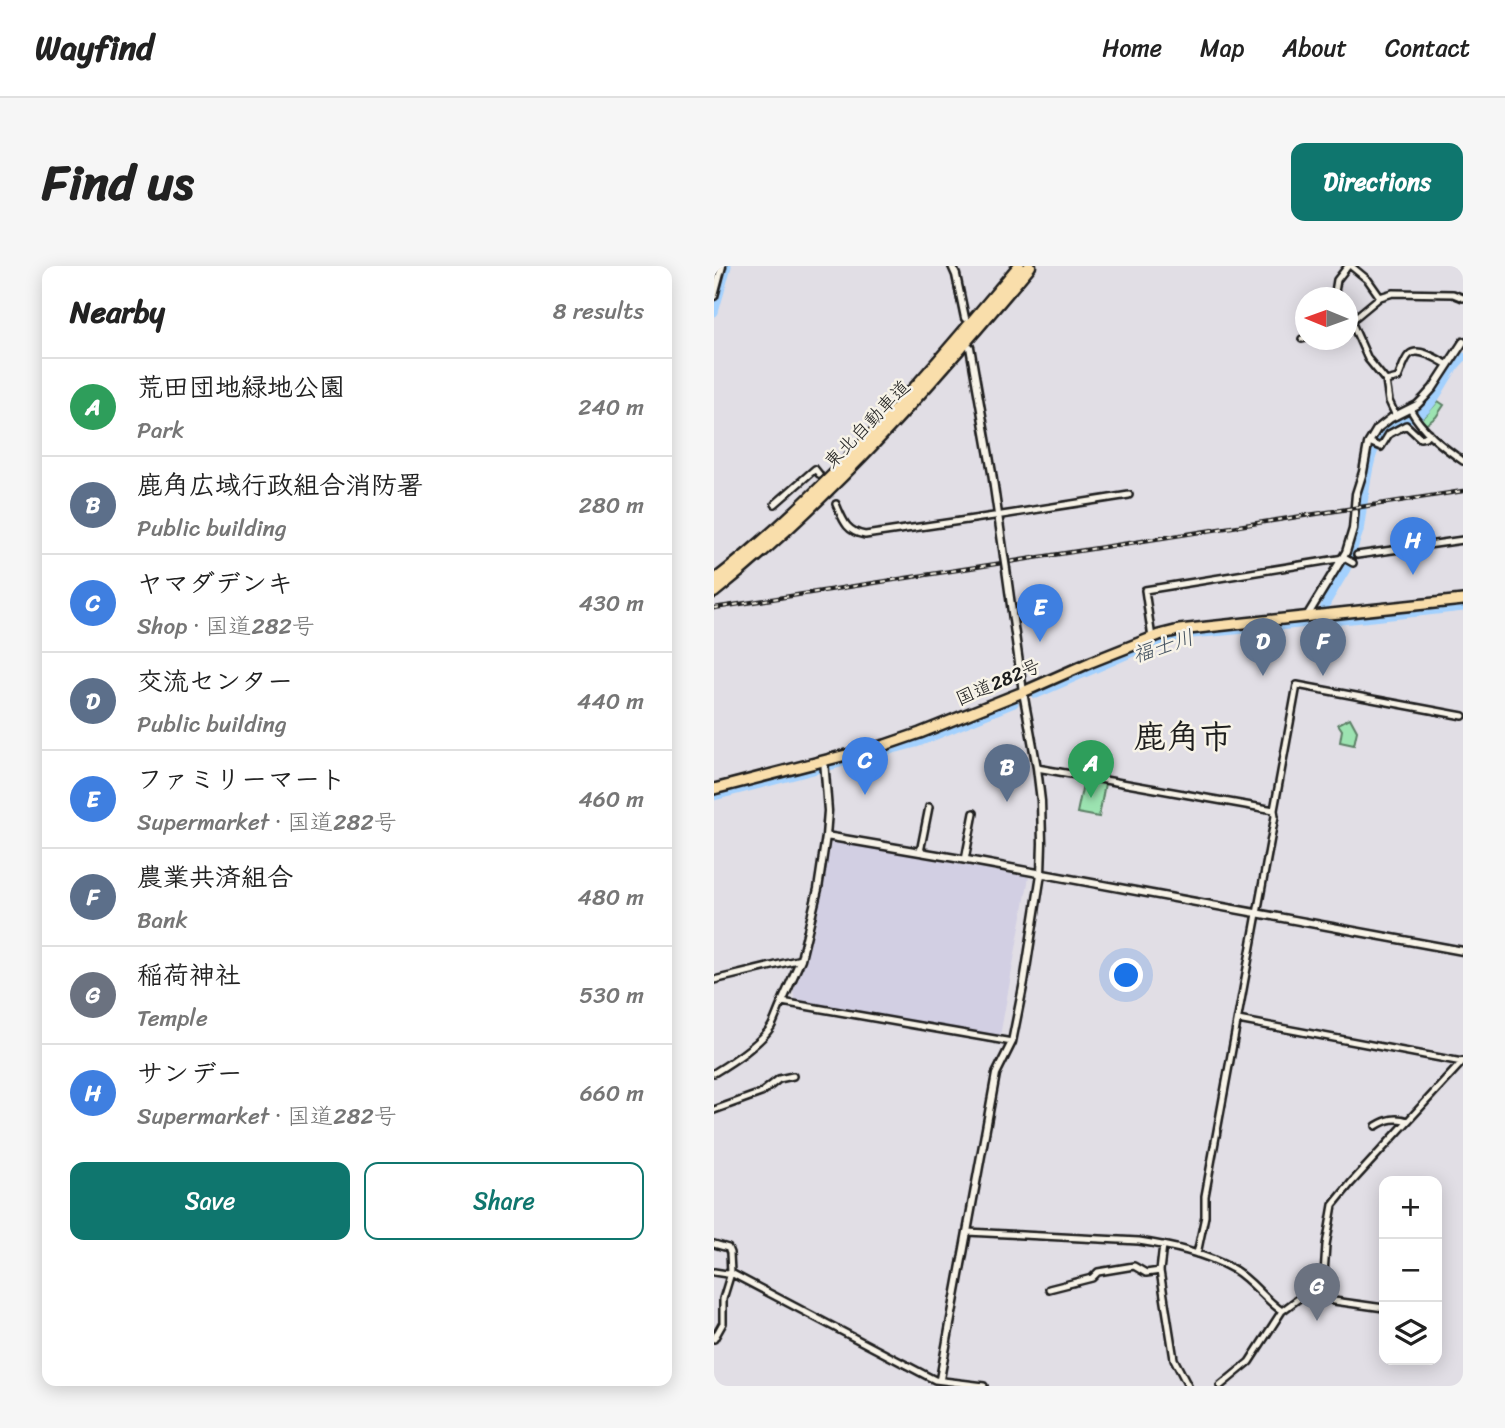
<!DOCTYPE html>
<meta charset="utf-8">
<style>
body{margin:0;font-family:Sriracha,"Klee One",sans-serif;background:#f6f6f6;color:#222}
.controls{position:absolute;right:21px;bottom:21px;display:grid;overflow:hidden;border-radius:14px;box-shadow:0 4px 18px #0003}
.controls button{width:63px;height:63px;display:grid;place-items:center;padding:0;border:0;border-bottom:2px solid #e0e0e0;background:#fff;color:#222;font:35px sans-serif}
.compass{position:absolute;left:581px;top:21px;width:63px;height:63px;border-radius:50%;background:#fff;box-shadow:0 4px 18px #0003;rotate:271deg}
.you{position:absolute;left:413px;top:710px;width:24px;height:24px;margin:-18px;border:5px solid #fff;border-radius:50%;background:#1a73e8;box-shadow:0 0 0 10px #1a73e833}
.badge{display:grid;place-items:center;width:46px;height:46px;border-radius:50%;background:#0f766e;color:#fff;font-size:23px;font-weight:700}
.pin{position:absolute;translate:-50% -58px;filter:drop-shadow(0 2px 4px #0008)}
.pin::after{content:'';position:absolute;top:37px;width:24px;height:21px;background:inherit;clip-path:polygon(0 0,100% 0,50% 100%)}
.list{margin:0;padding:0;list-style:none}
h2{display:flex;justify-content:space-between;align-items:center;height:91px;margin:0;padding:0 28px;font-size:30px}
h2 small{font-size:23px;font-weight:400;color:#767676}
.list li{display:grid;grid-template-columns:46px 1fr auto;gap:21px;align-items:center;box-sizing:border-box;height:98px;padding:0 28px;border-top:2px solid #e0e0e0}
.list b{display:block;font-size:26px;white-space:nowrap}
.list p{margin:0;font-size:23px;white-space:nowrap;color:#767676}
.list em{font-size:23px;font-style:normal;color:#767676}
.actions{display:flex;gap:14px;padding:21px 28px}
.actions a{flex:1;padding:16px 0;border:2px solid #0f766e;border-radius:14px;text-align:center;font-size:24px;color:#0f766e}
.actions .main{background:#0f766e;color:#fff}
.icon{flex:none;width:38px;height:38px;fill:none;stroke:currentColor;stroke-width:2;stroke-linecap:round;stroke-linejoin:round}
.map{position:relative;flex:none;width:749px;height:1120px;overflow:hidden;border-radius:14px}
header{display:flex;align-items:center;gap:42px;box-sizing:border-box;height:98px;padding:0 35px;background:#fff;border-bottom:2px solid #e0e0e0}
header strong{font-size:33px}
nav{display:flex;gap:38px;margin-inline-start:auto;font-size:24px}
.intro{display:flex;align-items:center;justify-content:space-between;box-sizing:border-box;height:168px;padding:0 42px}
h1{margin:0;font-size:49px}
.button{padding:18px 32px;border-radius:14px;background:#0f766e;color:#fff;font-size:24px;font-weight:700}
main{display:flex;gap:42px;padding:0 42px}
aside{flex:1;background:#fff;border-radius:14px;box-shadow:0 4px 18px #0003}
.map>svg:first-child{display:block}
.built{fill:#d2cfe3}
.green{fill:#9ce3b1;stroke:#5c8066;stroke-width:2}
.lines{fill:none;stroke-linecap:round;stroke-linejoin:round}
.river{stroke:#a3d1fe;stroke-width:9}
.minor-tunnel{stroke:#bab7bd;stroke-width:5;stroke-dasharray:5 2.5;stroke-linecap:butt}
.minor-casing{stroke:#1c1c1c;stroke-width:10}
.tertiary-casing{stroke:#1c1c1c;stroke-width:11}
.trunk-casing{stroke:#1c1c1c;stroke-width:14}
.motorway-casing{stroke:#1c1c1c;stroke-width:15}
.minor{stroke:#f7f3e8;stroke-width:5}
.tertiary{stroke:#f7f3e8;stroke-width:6}
.trunk{stroke:#f9deab;stroke-width:9}
.motorway{stroke:#f9deab;stroke-width:10}
.rail-casing{stroke:#1c1c1c;stroke-width:4.5}
.rail{stroke:#f7f3e8;stroke-width:2;stroke-dasharray:5;stroke-linecap:butt}
.tertiary-bridge-casing{stroke:#1c1c1c;stroke-width:11;stroke-linecap:butt}
.tertiary-bridge{stroke:#f7f3e8;stroke-width:6}
.labels{text-anchor:middle;dominant-baseline:central;stroke-width:5;stroke-linejoin:round;paint-order:stroke}
.street-label{font-size:19px;fill:#1c1c1c;stroke:#f7f3e8}
.water-label{font-size:21px;font-style:italic;fill:#445260;stroke:#f7f3e8}
.town-label{font-size:33px;font-weight:bold;fill:#1c1c1c;stroke:#f7f3e8}
</style>
<header>
<strong>Wayfind</strong>
<nav><a>Home</a><a>Map</a><a>About</a><a>Contact</a></nav>
</header>
<div class="intro"><h1>Find us</h1><a class="button">Directions</a></div>
<main>
<aside>
<h2>Nearby<small>8 results</small></h2>
<ul class="list">
<li><span class="badge" style="background:#2e9e5b">A</span><div><b>荒田団地緑地公園</b><p>Park</p></div><em>240 m</em></li>
<li><span class="badge" style="background:#5c6f8a">B</span><div><b>鹿角広域行政組合消防署</b><p>Public building</p></div><em>280 m</em></li>
<li><span class="badge" style="background:#3f7fe0">C</span><div><b>ヤマダデンキ</b><p>Shop · 国道282号</p></div><em>430 m</em></li>
<li><span class="badge" style="background:#5c6f8a">D</span><div><b>交流センター</b><p>Public building</p></div><em>440 m</em></li>
<li><span class="badge" style="background:#3f7fe0">E</span><div><b>ファミリーマート</b><p>Supermarket · 国道282号</p></div><em>460 m</em></li>
<li><span class="badge" style="background:#5c6f8a">F</span><div><b>農業共済組合</b><p>Bank</p></div><em>480 m</em></li>
<li><span class="badge" style="background:#6b7280">G</span><div><b>稲荷神社</b><p>Temple</p></div><em>530 m</em></li>
<li><span class="badge" style="background:#3f7fe0">H</span><div><b>サンデー</b><p>Supermarket · 国道282号</p></div><em>660 m</em></li>
</ul>
<div class="actions"><a class="main">Save</a><a>Share</a></div>
</aside>
<div class="map">
<svg width="749" height="1120" viewBox="0 0 749 1120">
<rect width="100%" height="100%" fill="#e1dee5"/>
<filter id="ink" filterUnits="userSpaceOnUse"><feTurbulence type="fractalNoise" baseFrequency=".0143" numOctaves="2"/><feDisplacementMap in="SourceGraphic" scale="14" xChannelSelector="R" yChannelSelector="G"/><feConvolveMatrix kernelMatrix="1 2 1 2 8 2 1 2 1" color-interpolation-filters="sRGB"/></filter>
<g filter="url(#ink)">
<path class="built" d="M 117,575 L 315,611 L 286,770 L 81,734 L 79,726 L 101,662 Z"/>
<path class="green" d="M 724,135 L 730,139 L 722,151 L 710,160 L 704,153 L 711,150 Z
M 636,452 L 643,465 L 640,479 L 626,476 L 628,464 L 624,458 Z
M 370,513 L 391,517 L 385,551 L 363,547 Z"/>
<g class="lines">
<path class="river" d="M 0,46 L 13,0
M 649,237 C 654,209 654,175 681,158 C 688,153 699,153 706,148 C 719,140 729,116 738,104 C 741,99 745,95 749,91
M 606,354 L 613,335 L 632,303 L 645,265 L 648,244
M 322,428 L 430,381 L 468,369 L 659,351 L 749,341
M 115,500 L 202,477 L 300,437
M 0,530 L 107,502"/>
<path class="minor-tunnel" d="M 105,208 L 122,238"/>
<defs>
<path id="minor" d="M 637,0 L 654,14 L 666,31
M 620,32 L 623,14 L 634,0
M 634,53 L 637,55 L 654,93 L 672,115 L 675,135 L 682,150
M 637,55 L 666,31 L 679,27 L 739,28 L 749,32
M 588,73 L 592,72
M 672,115 L 684,112 C 687,106 690,94 695,89 C 704,80 725,94 734,99
M 696,143 C 708,165 729,181 749,195
M 655,176 L 667,181 L 675,168 L 692,159 L 706,172 L 711,171 L 715,167
M 61,238 L 101,203 L 105,208
M 122,238 C 129,254 132,266 151,269 L 280,250
M 288,249 L 415,229
M 643,289 L 749,274
M 438,372 L 431,324 L 630,292 L 639,297
M 323,502 L 560,544
M 206,586 L 215,541
M 251,594 L 260,547
M 0,714 L 87,693
M 524,754 L 748,796
M 0,807 C 18,796 45,779 57,761 C 61,754 64,744 68,736 L 298,776
M 0,844 L 47,827 L 65,813 L 79,810
M 662,860 C 673,853 682,851 694,855
M 253,966 L 425,975 C 457,980 490,987 519,1003 C 538,1014 550,1033 568,1045
M 0,978 L 14,982 L 16,987 L 17,1007 L 9,1033 L 9,1057 L 0,1073
M 449,979 L 446,1005 L 460,1093 L 474,1120
M 483,988 L 491,950 L 491,930 L 561,550 L 560,544 L 583,419 L 749,450
M 0,1006 L 13,1008 L 17,1007 L 215,1111 L 221,1114 L 270,1120
M 335,1023 L 378,1012 L 384,1006 L 420,1000 L 432,1007 L 446,1005
M 600,1027 L 620,1035 L 670,1042
M 506,1120 L 535,1096 L 568,1045 L 584,1033 L 602,1025 L 610,1008 L 612,979 L 619,939 L 637,917 L 749,795"/>
<path id="tertiary" d="M 238,0 L 242,9 L 251,52
M 0,30 L 8,0
M 256,81 L 278,207 L 290,290
M 593,350 L 632,286 L 639,263 L 642,228 L 649,206 L 654,178 L 663,163 L 677,152 L 703,139 L 710,132 L 719,122 L 749,76
M 112,570 L 253,594 L 749,685
M 68,736 L 87,693 L 104,623 L 112,570 L 114,545 L 110,494
M 226,1113 L 282,808 L 298,776 L 310,716 L 327,608 L 328,577 L 327,535 L 323,502 L 309,426 L 292,303"/>
<path id="trunk" d="M 0,523 L 171,479 L 206,467 L 309,426 L 377,396 L 445,369 L 465,364 L 749,334"/>
<path id="motorway" d="M 0,315 C 115,226 212,111 305,0
M 0,326 C 119,231 219,116 316,0"/>
</defs>
<use href="#minor" class="minor-casing"/>
<use href="#tertiary" class="tertiary-casing"/>
<use href="#trunk" class="trunk-casing"/>
<use href="#motorway" class="motorway-casing"/>
<use href="#minor" class="minor"/>
<use href="#tertiary" class="tertiary"/>
<use href="#trunk" class="trunk"/>
<use href="#motorway" class="motorway"/>
<defs>
<path id="rail" d="M 0,342 L 749,225"/>
</defs>
<use href="#rail" class="rail-casing"/>
<use href="#rail" class="rail"/>
<defs>
<path id="tertiary-bridge" d="M 290,290 L 292,303"/>
</defs>
<use href="#tertiary-bridge" class="tertiary-bridge-casing"/>
<use href="#tertiary-bridge" class="tertiary-bridge"/>
</g>
</g>
<g class="labels">
<g class="street-label">
<text transform="translate(153 158) rotate(-46)">東北自動車道</text>
<text transform="translate(284 416) rotate(-23)">国道282号</text>
</g>
<g class="water-label">
<text transform="translate(449 380) rotate(-18)">福士川</text>
</g>
<g class="town-label">
<text x="469" y="471">鹿角市</text>
</g>
</g>
</svg>
<div class="controls">
<button>+</button>
<button>−</button>
<button><svg class="icon" aria-label="layers" viewBox="0 0 24 24"><path d="M12 4l9 5-9 5-9-5zM3 14l9 5 9-5"/></svg></button>
</div>
<svg class="compass" viewBox="-18 -18 36 36"><path d="M0-13l5 13h-10z" fill="#e53935"/><path d="M0 13l5-13h-10z" fill="#767676"/></svg>
<div class="you"></div>
<div class="pin badge" style="left:377px;top:532px;background:#2e9e5b">A</div>
<div class="pin badge" style="left:293px;top:536px;background:#5c6f8a">B</div>
<div class="pin badge" style="left:151px;top:529px;background:#3f7fe0">C</div>
<div class="pin badge" style="left:549px;top:410px;background:#5c6f8a">D</div>
<div class="pin badge" style="left:326px;top:376px;background:#3f7fe0">E</div>
<div class="pin badge" style="left:609px;top:410px;background:#5c6f8a">F</div>
<div class="pin badge" style="left:603px;top:1055px;background:#6b7280">G</div>
<div class="pin badge" style="left:699px;top:309px;background:#3f7fe0">H</div>
</div>
</main>
